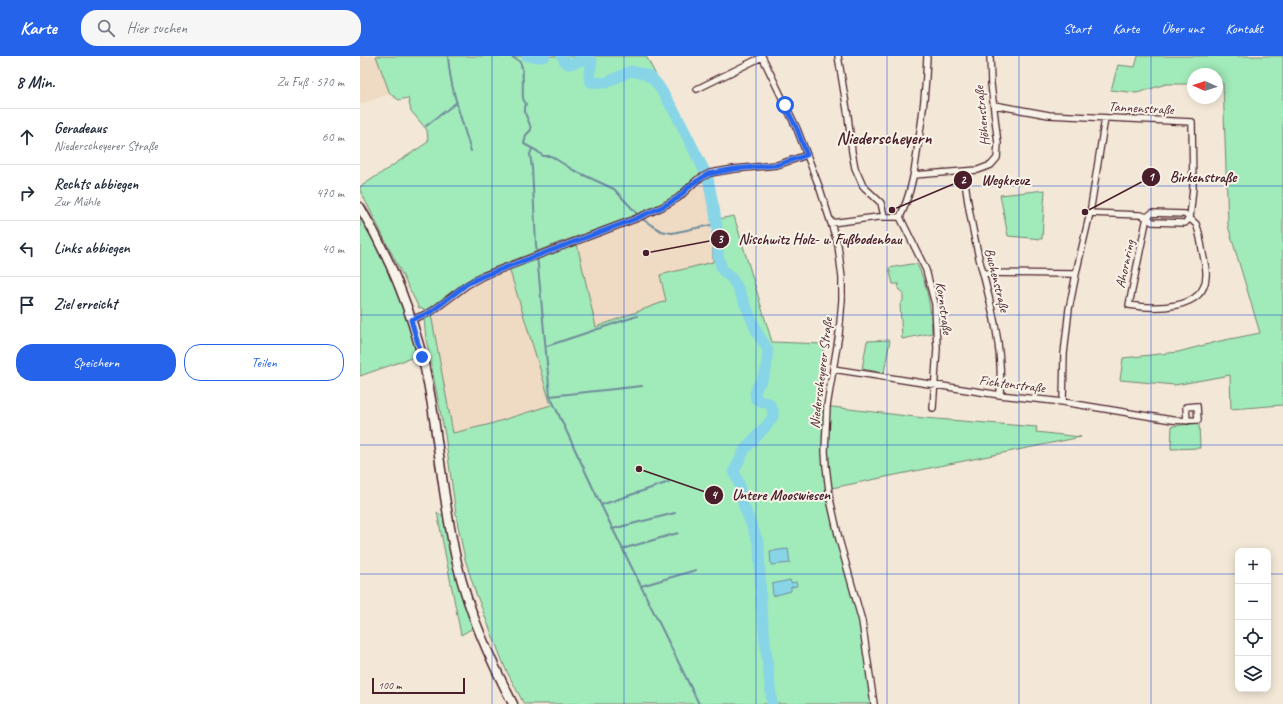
<!DOCTYPE html>
<html lang="de">
<meta charset="utf-8">
<style>
body{margin:0;font-family:Caveat,sans-serif;background:#f6f6f7;color:#1f2937}
.controls{position:absolute;right:12px;bottom:12px;display:grid;overflow:hidden;border-radius:8px;box-shadow:0 2px 10px #0003}
.controls button{width:36px;height:36px;display:grid;place-items:center;padding:0;border:0;border-bottom:1px solid #e0e1e3;background:#fff;color:#1f2937;font:20px sans-serif}
.compass{position:absolute;left:827px;top:12px;width:36px;height:36px;border-radius:50%;background:#fff;box-shadow:0 2px 10px #0003;rotate:273deg}
.scale{position:absolute;left:12px;bottom:10px;width:93px;box-sizing:border-box;padding-left:4px;border:2px solid #4a1f2b;border-top:0;font-size:11px;line-height:14px;white-space:nowrap;color:#4a1f2b;-webkit-text-stroke:3px #f7f3e8;paint-order:stroke}
.stop{position:absolute;width:12px;height:12px;margin:-9px;border:3px solid #2563eb;border-radius:50%;background:#fff}
.stop.end{background:#2563eb;border-color:#fff;box-shadow:0 1px 4px #0008}
.list{margin:0;padding:0;list-style:none}
h2{display:flex;justify-content:space-between;align-items:center;height:52px;margin:0;padding:0 16px;font-size:17px}
h2 small{font-size:13px;font-weight:400;color:#747a83}
.list li{display:grid;grid-template-columns:26px 1fr auto;gap:12px;align-items:center;box-sizing:border-box;height:56px;padding:0 16px;border-top:1px solid #e0e1e3}
.list b{display:block;font-size:15px;white-space:nowrap}
.list p{margin:0;font-size:13px;white-space:nowrap;color:#747a83}
.list em{font-size:13px;font-style:normal;color:#747a83}
.actions{display:flex;gap:8px;padding:12px 16px}
.actions a{flex:1;padding:9px 0;border:1px solid #2563eb;border-radius:16px;text-align:center;font-size:14px;color:#2563eb}
.actions .main{background:#2563eb;color:#fff}
.icon{flex:none;width:22px;height:22px;fill:none;stroke:currentColor;stroke-width:2;stroke-linecap:round;stroke-linejoin:round}
.map{position:relative;flex:none;width:923px;height:648px;overflow:hidden}
header{display:flex;align-items:center;gap:24px;box-sizing:border-box;height:56px;padding:0 20px;background:#2563eb;color:#fff}
header strong{font-size:19px}
nav{display:flex;gap:22px;margin-inline-start:auto;font-size:14px}
.search{width:280px;height:36px;background:#f6f6f7;display:flex;align-items:center;gap:10px;box-sizing:border-box;padding:0 14px;border-radius:16px;color:#747a83;font-size:15px}
main{display:flex}
aside{flex:1;background:#fff}
.map>svg:first-child{display:block}
.built{fill:#efdac3}
.green{fill:#a1eab9;stroke:#768472}
.water{fill:#88d5e7;stroke:#6f8c9c}
.lines{fill:none;stroke-linecap:round;stroke-linejoin:round}
.stream{stroke:#6f8c9c;stroke-width:2}
.river{stroke:#88d5e7;stroke-width:11}
.street-casing{stroke:#4a1f2b;stroke-width:8}
.secondary-casing{stroke:#4a1f2b;stroke-width:11}
.street{stroke:#f7f3e8;stroke-width:5.5}
.secondary{stroke:#f7f3e8;stroke-width:8}
.route{stroke:#2563eb;stroke-width:5}
.grid{fill:none;stroke:#1d4ed8;stroke-width:1;stroke-opacity:0.55}
.labels{text-anchor:middle;dominant-baseline:central;stroke-width:4;stroke-linejoin:round;paint-order:stroke}
.street-label{font-size:14px;fill:#4a1f2b;stroke:#f7f3e8}
.district-label{font-size:18px;font-weight:bold;fill:#4a1f2b;stroke:#f7f3e8}
.leader{fill:none;stroke:#4a1f2b;stroke-width:1.5}
.callout-dot{fill:#4a1f2b;stroke:#f7f3e8;stroke-width:1.5}
.mark-label{font-size:12px;text-anchor:middle;font-weight:bold;fill:#fff}
.callout-label{font-size:15px;text-anchor:middle;font-weight:bold;fill:#4a1f2b;stroke:#f7f3e8;stroke-width:4;stroke-linejoin:round;paint-order:stroke}
</style>
<header>
<strong>Karte</strong>
<div class="search"><svg class="icon" aria-label="search" viewBox="0 0 24 24"><circle cx="10" cy="10" r="6"/><path d="M15 15l6 6"/></svg>Hier suchen</div>
<nav><a>Start</a><a>Karte</a><a>Über uns</a><a>Kontakt</a></nav>
</header>
<main>
<aside>
<h2>8 Min.<small>Zu Fuß · 570 m</small></h2>
<ul class="list">
<li><svg class="icon" aria-label="ahead" viewBox="0 0 24 24"><path d="M12 20V5M6 11l6-6 6 6"/></svg><div><b>Geradeaus</b><p>Niederscheyerer Straße</p></div><em>60 m</em></li>
<li><svg class="icon" aria-label="right" viewBox="0 0 24 24"><path d="M7 20v-9h11M14 6l5 5-5 5"/></svg><div><b>Rechts abbiegen</b><p>Zur Mühle</p></div><em>470 m</em></li>
<li><svg class="icon" aria-label="left" viewBox="0 0 24 24"><path d="M17 20v-9H6M10 6l-5 5 5 5"/></svg><div><b>Links abbiegen</b></div><em>40 m</em></li>
<li><svg class="icon" aria-label="arrive" viewBox="0 0 24 24"><path d="M6 21V4h12l-3 4 3 4H6"/></svg><div><b>Ziel erreicht</b></div></li>
</ul>
<div class="actions"><a class="main">Speichern</a><a>Teilen</a></div>
</aside>
<div class="map">
<svg width="923" height="648" viewBox="0 0 923 648">
<rect width="100%" height="100%" fill="#f3e8d7"/>
<filter id="ink" filterUnits="userSpaceOnUse"><feTurbulence type="fractalNoise" baseFrequency=".025" numOctaves="2"/><feDisplacementMap in="SourceGraphic" scale="8" xChannelSelector="R" yChannelSelector="G"/><feConvolveMatrix kernelMatrix="1 2 1 2 8 2 1 2 1" color-interpolation-filters="sRGB"/></filter>
<g filter="url(#ink)">
<path class="built" d="M 0,0 L 16,0 L 30,38 L 0,48 Z
M 349,121 L 358,163 L 352,176 L 353,206 L 300,219 L 306,245 L 235,271 L 217,188 L 323,143 L 334,128 Z
M 149,212 L 192,349 L 127,369 L 85,379 L 66,283 L 64,263 L 103,235 Z"/>
<path class="green" d="M 16,0 L 286,0 L 349,121 L 334,128 L 323,143 L 198,187 L 115,219 L 80,247 L 66,254 L 59,252 L 0,134 L 0,131 L 68,86 L 67,74 L 51,55 L 48,42 L 39,44 L 30,38 Z
M 778,0 L 923,0 L 923,349 L 871,353 L 870,319 L 815,329 L 760,324 L 763,302 L 818,296 L 860,285 L 900,277 L 868,170 L 863,27 L 857,27 L 857,18 L 833,18 L 833,28 L 806,28 L 777,37 L 751,34 L 758,9 L 775,11 Z
M 685,134 L 682,183 L 648,180 L 640,139 Z
M 0,160 L 24,203 L 37,234 L 56,291 L 56,299 L 54,301 L 0,320 Z
M 374,160 L 412,286 L 464,288 L 456,349 L 564,362 L 677,371 L 676,376 L 721,381 L 472,432 L 479,483 L 502,565 L 514,648 L 164,648 L 146,614 L 115,535 L 105,503 L 97,465 L 85,379 L 66,283 L 64,263 L 71,258 L 93,377 L 127,369 L 191,349 L 149,212 L 217,188 L 236,271 L 306,245 L 300,219 L 353,206 L 352,176 L 358,163 Z
M 551,208 L 557,208 C 568,230 571,253 572,277 L 542,283 L 540,248 L 543,245 L 543,237 L 538,233 L 539,228 L 533,228 L 529,212 Z
M 530,284 L 524,317 L 502,313 L 507,285 Z
M 839,367 L 840,392 L 811,393 L 812,370 Z
M 77,456 L 85,463 L 98,527 L 113,572 L 101,579 Z"/>
<path class="water" d="M 428,493 L 430,507 L 411,509 L 410,495 Z
M 430,524 L 431,527 L 436,526 L 437,530 L 431,531 L 431,535 L 413,540 L 412,528 Z"/>
<g class="lines">
<path class="stream" d="M 88,0 C 90,32 102,65 111,95
M 151,0 C 153,2 157,3 159,5 C 165,10 162,34 163,42 C 163,44 165,46 166,48 C 162,58 170,64 171,74 L 166,79 L 164,88 L 177,95 L 183,100 L 191,100 L 213,114 L 254,133 L 282,163 L 301,175 L 312,177 L 356,168
M 66,70 L 97,46
M 172,93 L 170,98 L 172,112 L 176,188 L 190,340 L 241,449 L 339,648
M 187,290 L 277,260
M 190,340 L 282,330
M 241,449 L 309,426
M 252,473 L 315,457
M 262,493 L 318,477
M 281,530 L 336,514"/>
<path class="river" d="M 167,0 L 180,1 L 185,0
M 202,0 L 205,6 L 209,8 C 216,7 225,1 232,5 C 232,12 226,19 231,26 L 245,27 L 271,15 L 284,18 L 292,22 L 298,29 L 316,58 L 348,122 L 353,149
M 354,151 L 358,179 L 358,199 L 361,210 L 363,215 L 372,223 L 378,232 L 397,276 L 408,294 L 406,314 L 402,324 L 398,329 L 395,337 L 396,343 L 403,346 L 409,347 L 413,355 L 413,361 L 407,369 L 385,393 L 374,415 L 379,428 L 383,448 L 399,488 L 401,548 L 412,648"/>
<defs>
<path id="street" d="M 402,0 L 437,73 L 460,133 L 478,189 L 482,222 L 482,244 L 479,278 L 467,350 L 465,395 L 466,410 L 470,443 L 479,483 L 502,565 L 514,648
M 478,0 L 488,60 L 492,96 L 495,112 L 503,130 L 521,147 L 524,160
M 337,33 L 402,1
M 634,49 L 689,59 L 832,66 L 833,132 L 830,162
M 604,116 C 607,147 613,176 620,206 C 632,252 643,291 640,339
M 554,119 L 618,114 L 631,109 L 637,102 L 638,88 L 631,28 L 630,0
M 730,157 L 780,159 L 787,161 L 769,249 C 793,253 845,255 846,220 C 847,212 844,205 843,198 C 841,189 840,176 836,168 L 826,159 L 825,158 L 792,157 L 787,161 L 792,166 L 825,167 L 830,162
M 540,161 L 566,214 L 575,248 L 577,292 L 573,352
M 540,161 C 551,138 555,114 558,89 C 563,59 566,30 567,0
M 471,167 L 518,161 L 540,161
M 623,217 L 716,218
M 51,264 L 71,256 L 107,229 L 123,220 L 275,163 L 302,151 L 318,142 L 337,124 L 350,117 L 374,113 L 417,109 L 447,99
M 473,313 L 640,339 L 703,346 L 812,364 C 821,365 829,364 838,364 L 837,350 L 826,351 L 827,365
M 703,346 L 704,298 L 709,253 L 717,213 L 730,157 L 745,62"/>
<path id="secondary" d="M 0,151 C 36,212 61,279 72,349 C 80,402 85,455 97,507 C 109,557 130,603 153,648"/>
</defs>
<use href="#street" class="street-casing"/>
<use href="#secondary" class="secondary-casing"/>
<use href="#street" class="street"/>
<use href="#secondary" class="secondary"/>
</g>
</g>
<g class="lines" filter="url(#ink)">
<path class="route" d="M 62,301 L 51,264 L 71,256 L 107,228 L 123,220 L 275,163 L 302,151 L 318,142 L 332,128 L 348,118 L 374,113 L 417,109 L 447,99 L 437,73 L 425,49"/>
</g>
<path class="grid" d="M 132,0 L 132,648M 264,0 L 264,648M 396,0 L 396,648M 527,0 L 527,648M 659,0 L 659,648M 791,0 L 791,648M 0,130 L 923,130M 0,259 L 923,259M 0,389 L 923,389M 0,518 L 878,518M 908,518 L 923,518"/>
<g class="labels">
<g class="street-label">
<text transform="translate(781 52) rotate(3)">Tannenstraße</text>
<text transform="translate(622 60) rotate(-96)">Höhenstraße</text>
<text transform="translate(765 208) rotate(-78)">Ahornring</text>
<text transform="translate(637 224) rotate(76)">Buchenstraße</text>
<text transform="translate(584 252) rotate(82)">Kornstraße</text>
<text transform="translate(461 317) rotate(-83)">Niederscheyerer Straße</text>
<text transform="translate(652 328) rotate(7)">Fichtenstraße</text>
</g>
<g class="district-label">
<text x="524" y="82">Niederscheyern</text>
</g>
</g>
<path class="leader" d="M725 156L791 121M532 154L603 124M286 197L360 183M279 413L354 439"/>
<g class="callout-dot">
<circle cx="725" cy="156" r="4"/>
<circle cx="532" cy="154" r="4"/>
<circle cx="286" cy="197" r="4"/>
<circle cx="279" cy="413" r="4"/>
<circle cx="791" cy="121" r="10"/>
<circle cx="603" cy="124" r="10"/>
<circle cx="360" cy="183" r="10"/>
<circle cx="354" cy="439" r="10"/>
</g>
<g class="mark-label">
<text x="791" y="125">1</text>
<text x="603" y="128">2</text>
<text x="360" y="187">3</text>
<text x="354" y="443">4</text>
</g>
<g class="callout-label">
<text x="843" y="126">Birkenstraße</text>
<text x="645" y="129">Wegkreuz</text>
<text x="460" y="188">Nischwitz Holz- u. Fußbodenbau</text>
<text x="421" y="444">Untere Mooswiesen</text>
</g>
</svg>
<div class="controls">
<button>+</button>
<button>−</button>
<button><svg class="icon" aria-label="locate" viewBox="0 0 24 24"><circle cx="12" cy="12" r="6"/><path d="M12 2v4M12 18v4M2 12h4M18 12h4"/></svg></button>
<button><svg class="icon" aria-label="layers" viewBox="0 0 24 24"><path d="M12 4l9 5-9 5-9-5zM3 14l9 5 9-5"/></svg></button>
</div>
<svg class="compass" viewBox="-18 -18 36 36"><path d="M0-13l5 13h-10z" fill="#e53935"/><path d="M0 13l5-13h-10z" fill="#747a83"/></svg>
<div class="scale">100 m</div>
<div class="stop" style="left:425px;top:49px"></div>
<div class="stop end" style="left:62px;top:301px"></div>
</div>
</main>
